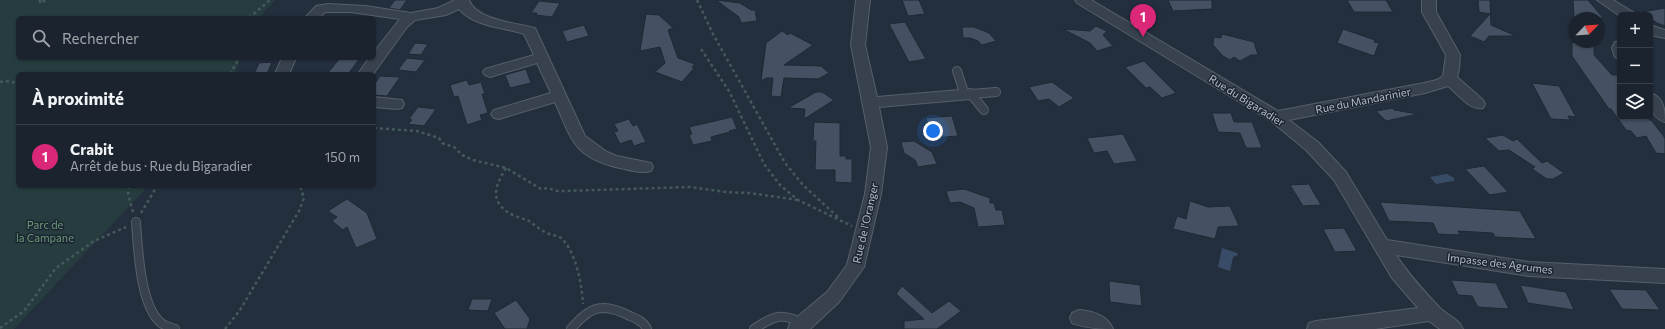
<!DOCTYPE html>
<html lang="fr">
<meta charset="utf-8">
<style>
body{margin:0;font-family:Commissioner,sans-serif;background:#282f3a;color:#f1f3f6}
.controls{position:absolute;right:12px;top:12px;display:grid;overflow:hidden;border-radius:6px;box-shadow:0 1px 3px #0004}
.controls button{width:36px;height:36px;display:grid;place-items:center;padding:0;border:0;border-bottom:1px solid #39404a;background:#1b232e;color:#f1f3f6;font:20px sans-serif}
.compass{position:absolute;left:1569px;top:12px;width:36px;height:36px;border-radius:50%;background:#1b232e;box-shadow:0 1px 3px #0004;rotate:65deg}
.you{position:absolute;left:933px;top:131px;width:14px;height:14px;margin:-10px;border:3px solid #fff;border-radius:50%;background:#1a73e8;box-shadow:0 0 0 6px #1a73e833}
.badge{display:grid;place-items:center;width:26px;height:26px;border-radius:50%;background:#db2777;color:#fff;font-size:13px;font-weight:700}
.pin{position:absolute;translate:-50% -33px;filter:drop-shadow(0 1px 2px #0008)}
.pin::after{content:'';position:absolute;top:21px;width:14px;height:12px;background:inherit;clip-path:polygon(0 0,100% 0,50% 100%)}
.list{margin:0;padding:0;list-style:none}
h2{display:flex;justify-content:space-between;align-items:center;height:52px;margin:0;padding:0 16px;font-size:17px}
h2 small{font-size:13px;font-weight:400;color:#a0a4aa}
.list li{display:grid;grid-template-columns:26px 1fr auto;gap:12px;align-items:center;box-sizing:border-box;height:64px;padding:0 16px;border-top:1px solid #39404a}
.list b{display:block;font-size:15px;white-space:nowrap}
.list p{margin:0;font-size:13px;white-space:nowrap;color:#a0a4aa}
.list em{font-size:13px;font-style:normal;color:#a0a4aa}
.icon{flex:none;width:22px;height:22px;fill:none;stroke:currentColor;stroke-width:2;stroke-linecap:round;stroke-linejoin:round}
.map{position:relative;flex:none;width:1665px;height:329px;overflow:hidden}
.search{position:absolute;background:#1b232e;box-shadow:0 1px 3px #0004;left:16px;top:16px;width:360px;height:44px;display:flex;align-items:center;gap:10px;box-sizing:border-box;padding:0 14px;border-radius:6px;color:#a0a4aa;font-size:15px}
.panel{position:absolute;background:#1b232e;box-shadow:0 1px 3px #0004;left:16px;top:72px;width:360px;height:116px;border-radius:6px}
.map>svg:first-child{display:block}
.green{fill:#263c3f}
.water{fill:#394c67}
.building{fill:#455162;stroke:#1f2835}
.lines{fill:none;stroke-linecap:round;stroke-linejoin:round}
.service-casing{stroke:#565f6c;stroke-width:10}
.minor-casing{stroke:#565f6c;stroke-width:2}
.path{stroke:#44595c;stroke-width:2.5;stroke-dasharray:3 3;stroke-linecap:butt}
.service{stroke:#38414e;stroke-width:8}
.minor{fill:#38414e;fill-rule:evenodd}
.labels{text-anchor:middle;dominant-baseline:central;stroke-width:3;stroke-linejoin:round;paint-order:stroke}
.street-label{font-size:11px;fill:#b4bcc9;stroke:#1d2633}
.park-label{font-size:11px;fill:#6b9a76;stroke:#1d2633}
</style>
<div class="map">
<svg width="1665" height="329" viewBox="0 0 1665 329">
<rect width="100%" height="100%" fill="#242f3e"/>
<path class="green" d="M 0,0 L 276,0 L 258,18 L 18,18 L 18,58 L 241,58 L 235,74 L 18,74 L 18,186 L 148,186 L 14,329 L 0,329 Z"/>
<path class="water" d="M 1447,174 L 1454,178 L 1454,181 L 1436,184 L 1430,177 Z
M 1222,248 L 1237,253 L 1238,255 L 1233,257 L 1230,271 L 1218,267 Z"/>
<path class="building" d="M 395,0 L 407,0 L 400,10 L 389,8 Z
M 716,0 L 740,3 L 751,10 L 755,10 L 757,21 L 741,23 L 739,17 Z
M 902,0 L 919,0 L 925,14 L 908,16 Z
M 1168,0 L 1212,0 L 1212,9 L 1173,11 Z
M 1347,0 L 1386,0 L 1393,12 L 1354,12 Z
M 1478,0 L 1490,0 L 1491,25 L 1516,36 L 1489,36 L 1484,42 L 1470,36 L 1490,14 L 1479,12 Z
M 1573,0 L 1588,0 L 1603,18 L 1574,18 Z
M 539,1 L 560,3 L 552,17 L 536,15 L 537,13 L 531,13 Z
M 1665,8 L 1665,26 L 1657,23 L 1650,18 L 1650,15 L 1646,15 L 1642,12 Z
M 646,14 L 659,15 L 673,28 L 668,30 L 678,58 L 695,64 L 692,67 L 694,68 L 682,82 L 655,72 L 665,63 L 660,47 L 640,51 Z
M 905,22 L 926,59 L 909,62 L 889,24 Z
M 584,25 L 589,36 L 567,42 L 562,31 Z
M 1096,26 L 1107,31 L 1103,35 L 1113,46 L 1097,51 L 1090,43 L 1063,29 L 1090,31 Z
M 962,27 L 974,27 L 989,33 L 996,41 L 982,45 L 978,41 L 970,38 L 963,38 Z
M 1343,29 L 1375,40 L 1374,42 L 1379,43 L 1374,56 L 1337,43 Z
M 782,31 L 788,35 L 790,33 L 813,45 L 784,65 L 821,66 L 829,73 L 818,79 L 784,78 L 781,97 L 771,96 L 773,78 L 766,78 L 761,81 L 766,43 Z
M 1222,34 L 1254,42 L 1258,55 L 1251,55 L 1240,61 L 1234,57 L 1230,60 L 1223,56 L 1213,45 L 1214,37 L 1221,38 Z
M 1572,42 L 1594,42 L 1594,55 L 1612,75 L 1620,75 L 1620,117 L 1651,120 L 1665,138 L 1665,154 L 1656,153 L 1646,136 L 1637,138 L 1631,131 L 1626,130 L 1611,109 L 1609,109 L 1572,56 Z
M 415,43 L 428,44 L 421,55 L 408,54 Z
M 340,58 L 360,58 L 348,74 L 327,74 Z
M 407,58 L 425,60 L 416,72 L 398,70 Z
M 1144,61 L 1176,93 L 1162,98 L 1150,87 L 1146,88 L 1125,67 Z
M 272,62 L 267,74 L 254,74 L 259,63 Z
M 526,69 L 531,83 L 510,88 L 505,75 Z
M 380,76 L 400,77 L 387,96 L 374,95 L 374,85 Z
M 467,80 L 469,85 L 481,82 L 485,94 L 482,94 L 488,113 L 480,115 L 482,120 L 467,125 L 458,96 L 454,97 L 450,85 Z
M 1052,82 L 1074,98 L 1059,107 L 1049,99 L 1038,101 L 1029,87 Z
M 1532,83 L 1559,86 L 1576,117 L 1568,116 L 1570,120 L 1551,119 Z
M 816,92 L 822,92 L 834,100 L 804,119 L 805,109 L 788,108 Z
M 418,107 L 436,109 L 424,126 L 408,124 L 412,120 L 409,119 Z
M 1393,108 L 1394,110 L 1418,114 L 1386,121 L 1376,111 Z
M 1212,113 L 1231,113 L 1234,122 L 1252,122 L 1262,148 L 1246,148 L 1240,133 L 1218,132 Z
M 952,116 L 958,136 L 931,138 L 926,118 Z
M 732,117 L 737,129 L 729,131 L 730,132 L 711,137 L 712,141 L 693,145 L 689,135 L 692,134 L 689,127 Z
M 629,119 L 633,126 L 637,124 L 646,142 L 634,146 L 631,140 L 620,144 L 614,132 L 618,131 L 614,124 Z
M 814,122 L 840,123 L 840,156 L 846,156 L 846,159 L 852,159 L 852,183 L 835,182 L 835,170 L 815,170 L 816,141 L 813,141 Z
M 1123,134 L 1137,161 L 1114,164 L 1107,151 L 1094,153 L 1087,138 Z
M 1503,135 L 1513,141 L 1517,139 L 1542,163 L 1547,161 L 1564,173 L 1553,179 L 1547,179 L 1532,169 L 1535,167 L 1509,150 L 1499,151 L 1485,138 Z
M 914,141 L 932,152 L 937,164 L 918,167 L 915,160 L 904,153 L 901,142 Z
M 1484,166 L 1508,192 L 1490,195 L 1465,169 Z
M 1309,184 L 1314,193 L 1321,205 L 1303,206 L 1290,185 Z
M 964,189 L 990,198 L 990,203 L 994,203 L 996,210 L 1002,210 L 1005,225 L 978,227 L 974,208 L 960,202 L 950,203 L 946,191 Z
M 347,199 L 367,213 L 377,239 L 356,248 L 347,227 L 343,230 L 332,221 L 337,217 L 328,211 Z
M 1190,201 L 1208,207 L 1230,206 L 1239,226 L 1218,227 L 1215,239 L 1173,229 L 1177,216 L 1186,219 Z
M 1380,202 L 1520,211 L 1536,239 L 1495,237 L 1493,233 L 1458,231 L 1460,235 L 1438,234 L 1433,223 L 1389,221 Z
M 1344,228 L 1357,251 L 1335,252 L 1323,229 Z
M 1451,280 L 1496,283 L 1509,309 L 1478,307 L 1472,296 L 1458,295 Z
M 1109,281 L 1140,285 L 1142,306 L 1110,302 Z
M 1520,285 L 1566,292 L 1574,310 L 1528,303 Z
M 902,286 L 932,313 L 949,301 L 961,311 L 937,329 L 904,329 L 904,321 L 924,319 L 896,294 Z
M 1609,289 L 1646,290 L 1660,310 L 1622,309 Z
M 472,299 L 492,299 L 488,311 L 468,310 Z
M 516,300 L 530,319 L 527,329 L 505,329 L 494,313 Z"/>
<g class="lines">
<defs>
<path id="service" d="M 957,71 L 965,95
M 971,94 L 996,92
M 971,94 L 984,110
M 136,222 C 138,248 140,306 161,323 C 165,326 170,327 175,329
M 571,329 C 590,306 603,302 630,316 C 637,319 644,322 647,329
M 754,329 C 775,315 781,313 804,323"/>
<path id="minor" d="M 455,0 L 469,0 C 476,20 516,23 535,28 L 585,136 L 607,152 L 617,156 L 651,163 L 653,167 L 651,171 C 641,174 630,170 620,168 C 575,158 572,141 555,102 L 499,119 L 494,118 L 491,114 L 494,110 L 551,93 L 537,63 L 490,77 L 485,75 L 483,72 L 485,69 L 534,55 L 524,34 C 503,27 475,27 459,9 L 446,15 L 415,20 L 407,27 L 373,74 L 358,74 L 369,58 L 374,58 L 374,52 L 400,19 L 351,12 L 325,12 L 319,18 L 305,18 L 316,6 L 328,4 L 365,6 L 411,13 L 438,8 Z
M 856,0 L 870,0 L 865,45 L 877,97 L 971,89 L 976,91 L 978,94 L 976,97 L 971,99 L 879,107 L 887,147 L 881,194 L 864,267 L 839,302 L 810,329 L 788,329 L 790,323 L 827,292 L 847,265 L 865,194 L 871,147 L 851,45 Z
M 1075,0 L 1091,0 L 1278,111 L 1424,83 L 1437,80 L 1443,76 L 1446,55 L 1422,12 L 1422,0 L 1436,0 L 1436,12 L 1460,55 L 1459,69 L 1457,77 L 1483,100 L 1485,104 L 1483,108 C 1470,111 1458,94 1448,86 L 1425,93 L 1289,120 L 1318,142 L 1346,172 L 1387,240 L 1529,262 L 1665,269 L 1665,283 L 1529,276 L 1396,255 C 1408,274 1425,292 1440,308 C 1448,316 1459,319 1463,329 L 1440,329 L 1429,321 L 1375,329 L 1307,329 L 1309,323 L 1316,321 L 1418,308 L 1392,278 L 1334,180 L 1306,150 L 1271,121 L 1077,3 Z
M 1597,0 L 1613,0 L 1633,12 L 1635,15 L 1620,16 Z
M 1650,25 L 1665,30 L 1665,38 L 1650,35 Z
M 1620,41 L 1620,59 L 1615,57 L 1612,48 L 1615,42 Z
M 282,58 L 296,58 L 289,74 L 275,74 Z
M 1650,93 C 1664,97 1665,110 1665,122 C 1651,118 1650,105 1650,93 Z
M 374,97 L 402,100 L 404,104 L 402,108 L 397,109 L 374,107 Z
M 1079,310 C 1093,311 1107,315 1113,329 C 1098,329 1087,328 1072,323 L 1070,318 L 1072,313 Z"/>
</defs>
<use href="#service" class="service-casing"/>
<use href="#minor" class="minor-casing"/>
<path class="path" d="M 40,0 L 40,3 L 46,0
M 697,0 L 713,34 L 785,163 L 803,185 L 840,219
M 249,18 L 270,0
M 701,49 L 729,91 L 764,164 L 780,185 L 798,200 L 852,226
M 230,74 L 239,58
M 0,82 L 6,81 L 18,83
M 374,128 L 417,131 L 439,138 L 442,143 L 454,147 L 462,155 L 473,160 L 506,168 L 541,189 L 548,188 L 557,191 L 564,191 L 690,187 L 726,192 L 750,193 L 798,200
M 506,168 C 497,183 489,198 506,211 C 512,216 522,218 529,221 C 535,225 540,230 547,233 C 551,235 557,235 561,238 C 576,251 582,285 583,304
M 130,186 L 128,194 L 133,212
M 141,213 L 154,191 L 155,186
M 0,328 L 24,311 L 56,268 L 94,241 L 126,227
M 225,329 L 240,310 L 299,211 L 304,198 L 300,186"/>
<use href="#service" class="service"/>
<use href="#minor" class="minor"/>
</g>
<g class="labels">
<g class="street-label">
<text transform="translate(1247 100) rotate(32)">Rue du Bigaradier</text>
<text transform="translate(1363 100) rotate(-11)">Rue du Mandarinier</text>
<text transform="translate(865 223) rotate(-77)">Rue de l'Oranger</text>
<text transform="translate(1500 263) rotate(7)">Impasse des Agrumes</text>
</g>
<g class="park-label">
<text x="45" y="224">Parc de<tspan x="45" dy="13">la Campane</tspan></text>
</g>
</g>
</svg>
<div class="controls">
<button>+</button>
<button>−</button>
<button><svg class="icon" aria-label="layers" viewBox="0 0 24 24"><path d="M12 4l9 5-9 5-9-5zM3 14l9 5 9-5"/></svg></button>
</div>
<svg class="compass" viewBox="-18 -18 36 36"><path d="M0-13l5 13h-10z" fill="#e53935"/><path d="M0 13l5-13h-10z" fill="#a0a4aa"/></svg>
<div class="you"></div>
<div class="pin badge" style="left:1143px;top:37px">1</div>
<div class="search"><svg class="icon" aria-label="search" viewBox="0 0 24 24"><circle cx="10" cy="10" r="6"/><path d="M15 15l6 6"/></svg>Rechercher</div>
<section class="panel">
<h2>À proximité<small></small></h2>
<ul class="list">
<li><span class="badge">1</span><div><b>Crabit</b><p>Arrêt de bus · Rue du Bigaradier</p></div><em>150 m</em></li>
</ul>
</section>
</div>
